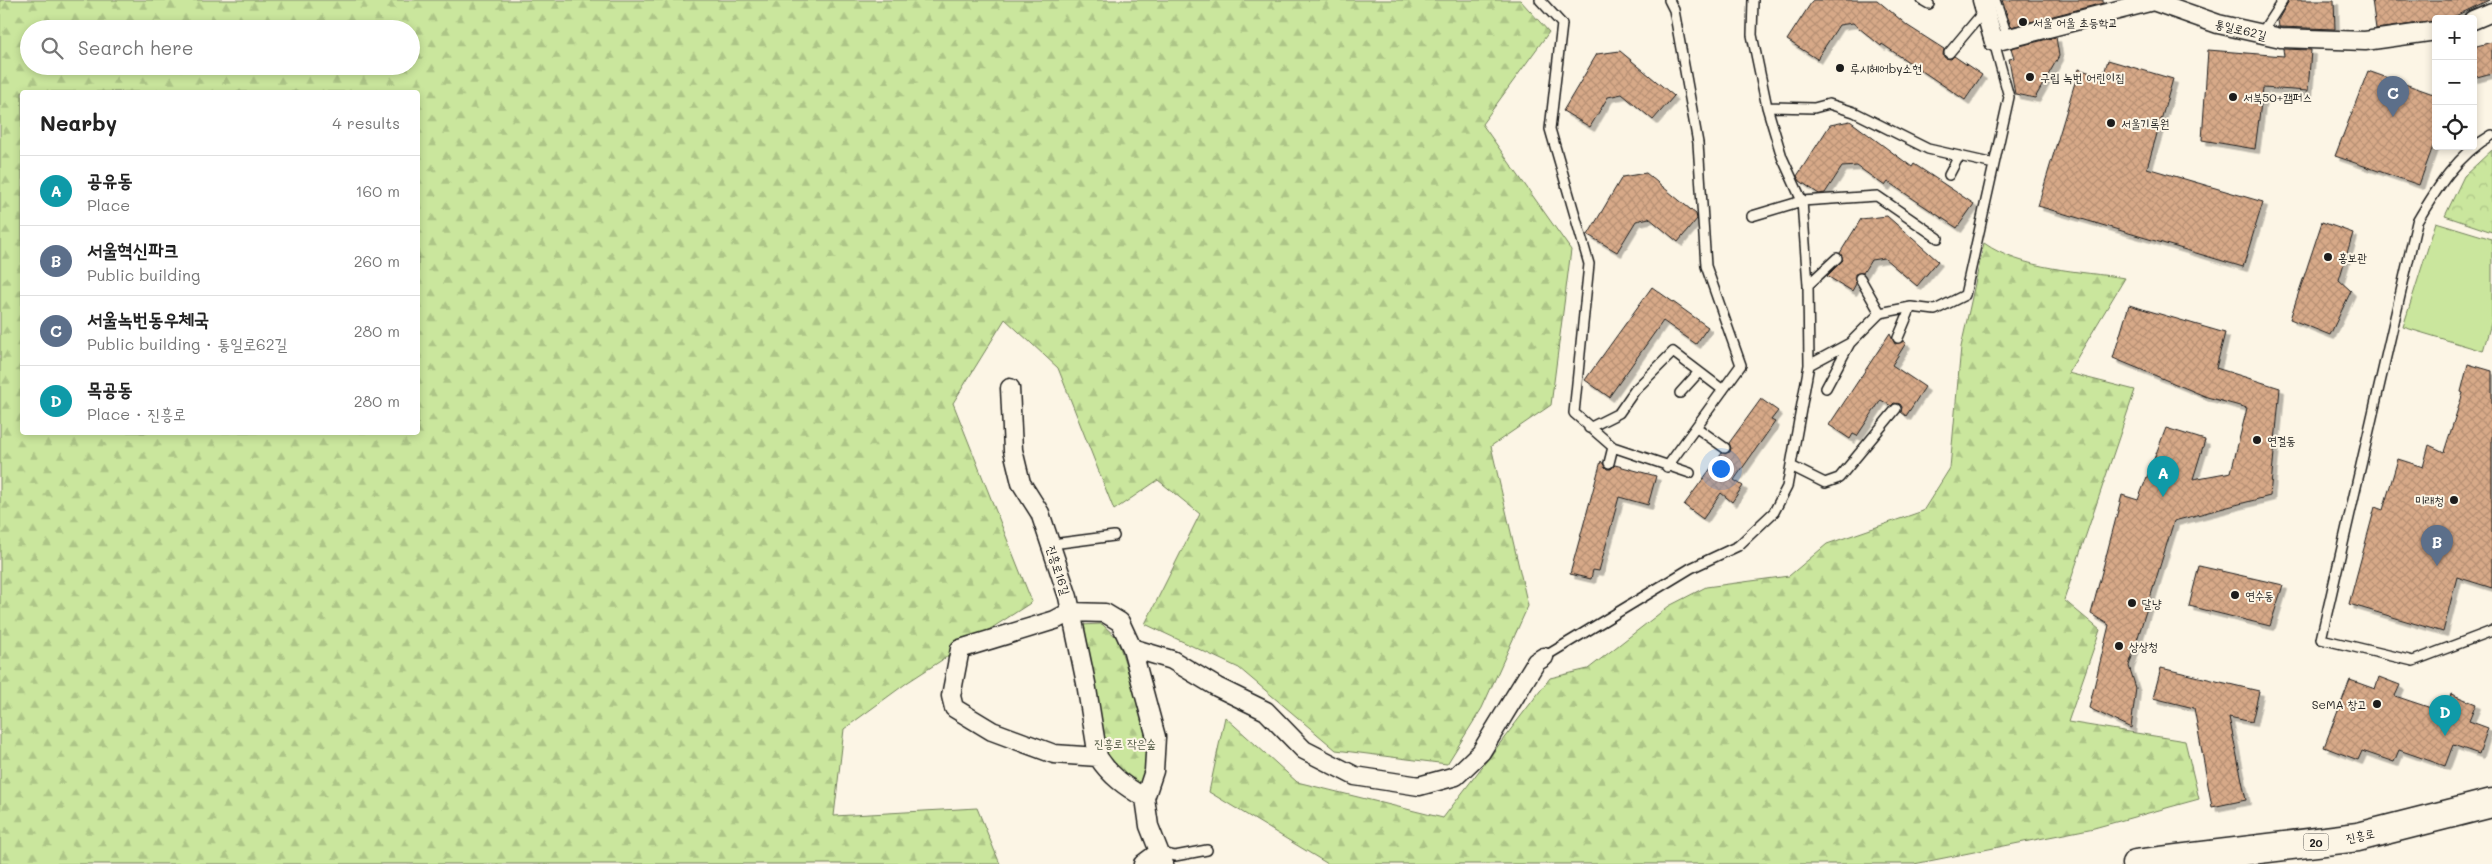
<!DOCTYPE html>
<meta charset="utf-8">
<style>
body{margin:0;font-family:Mali,"Poor Story",sans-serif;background:#f2f2f2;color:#222}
.controls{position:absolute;right:15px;top:15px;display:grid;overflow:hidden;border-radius:5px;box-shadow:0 2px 8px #0003}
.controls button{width:45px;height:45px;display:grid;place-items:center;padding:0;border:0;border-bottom:1px solid #e0e0e0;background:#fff;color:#222;font:25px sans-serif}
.you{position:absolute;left:1720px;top:468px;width:18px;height:18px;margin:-12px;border:4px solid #fff;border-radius:50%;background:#1a73e8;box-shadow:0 0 0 8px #1a73e833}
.badge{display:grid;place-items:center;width:32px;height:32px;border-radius:50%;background:#7c3aed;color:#fff;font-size:16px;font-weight:700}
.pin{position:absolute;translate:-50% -41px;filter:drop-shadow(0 1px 2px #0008)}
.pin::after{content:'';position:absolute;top:26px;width:18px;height:15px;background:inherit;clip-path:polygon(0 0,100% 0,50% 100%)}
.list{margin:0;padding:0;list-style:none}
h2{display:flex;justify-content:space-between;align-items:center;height:65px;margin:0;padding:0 20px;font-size:21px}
h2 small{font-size:16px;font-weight:400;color:#767676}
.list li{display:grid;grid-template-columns:32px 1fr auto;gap:15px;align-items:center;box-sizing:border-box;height:70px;padding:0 20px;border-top:1px solid #e0e0e0}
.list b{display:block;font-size:19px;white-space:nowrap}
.list p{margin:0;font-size:16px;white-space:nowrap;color:#767676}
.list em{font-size:16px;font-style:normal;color:#767676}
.icon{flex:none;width:28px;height:28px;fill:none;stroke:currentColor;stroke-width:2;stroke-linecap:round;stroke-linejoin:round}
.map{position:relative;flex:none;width:2492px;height:864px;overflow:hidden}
.search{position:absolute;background:#fff;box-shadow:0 2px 8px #0003;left:20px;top:20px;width:400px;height:55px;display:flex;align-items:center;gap:12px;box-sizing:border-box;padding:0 18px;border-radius:28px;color:#767676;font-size:19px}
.panel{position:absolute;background:#fff;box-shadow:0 2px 8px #0003;left:20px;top:90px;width:400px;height:345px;border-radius:5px}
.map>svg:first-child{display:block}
.grass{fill:#cae69d;stroke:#73815c}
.forest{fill:url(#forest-firs);stroke:#73815c;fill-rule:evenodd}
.park{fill:url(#park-crowns);stroke:#73815c}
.building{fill:url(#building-cross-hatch);stroke:#1c1c1c;filter:url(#shadow)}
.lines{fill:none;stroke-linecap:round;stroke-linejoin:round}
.service-casing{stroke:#1c1c1c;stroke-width:12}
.minor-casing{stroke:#1c1c1c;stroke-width:21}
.primary-casing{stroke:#1c1c1c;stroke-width:31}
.service{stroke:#fcf5e5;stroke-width:9}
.minor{stroke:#fcf5e5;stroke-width:18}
.primary{stroke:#fcf5e5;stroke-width:28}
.poi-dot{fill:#1c1c1c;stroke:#fcf5e5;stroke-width:2}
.labels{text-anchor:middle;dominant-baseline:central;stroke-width:4;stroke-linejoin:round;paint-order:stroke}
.shield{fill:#fcf5e5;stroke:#5f5d58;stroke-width:1}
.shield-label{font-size:11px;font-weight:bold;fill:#1c1c1c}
.poi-label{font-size:12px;fill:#1c1c1c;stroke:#fcf5e5;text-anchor:start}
.street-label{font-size:12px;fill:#1c1c1c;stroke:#fcf5e5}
.park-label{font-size:12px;fill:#505943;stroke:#fcf5e5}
</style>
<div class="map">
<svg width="2492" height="864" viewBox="0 0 2492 864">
<defs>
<pattern id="forest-firs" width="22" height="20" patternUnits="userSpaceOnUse" patternTransform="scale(1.25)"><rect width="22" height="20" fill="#cae69d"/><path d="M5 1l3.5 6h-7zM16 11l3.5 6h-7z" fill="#adc587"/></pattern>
<pattern id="park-crowns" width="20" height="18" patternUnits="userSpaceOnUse" patternTransform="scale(1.25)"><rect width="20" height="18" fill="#cae69d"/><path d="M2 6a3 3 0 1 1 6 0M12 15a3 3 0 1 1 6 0" fill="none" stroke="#adc587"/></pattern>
<pattern id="building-cross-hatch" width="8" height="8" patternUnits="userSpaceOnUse" patternTransform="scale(1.25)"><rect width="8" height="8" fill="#d7a988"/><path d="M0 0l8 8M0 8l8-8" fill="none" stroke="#b89175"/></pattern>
<filter id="shadow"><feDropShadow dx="4.5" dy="4.5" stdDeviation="0" flood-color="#0004"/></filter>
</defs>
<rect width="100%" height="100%" fill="#fcf5e5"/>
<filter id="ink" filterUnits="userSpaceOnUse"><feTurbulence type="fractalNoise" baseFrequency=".02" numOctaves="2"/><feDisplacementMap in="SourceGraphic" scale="10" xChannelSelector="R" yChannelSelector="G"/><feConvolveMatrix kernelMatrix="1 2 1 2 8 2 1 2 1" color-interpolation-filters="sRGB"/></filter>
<g filter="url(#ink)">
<path class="grass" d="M 2436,222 L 2492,239 L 2492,320 L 2483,351 L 2403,327 Z"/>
<path class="forest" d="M 0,0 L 1520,0 L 1549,32 L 1482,124 L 1571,250 L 1551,405 L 1491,446 L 1528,606 L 1482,708 L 1447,764 L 1336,750 L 1239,668 L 1145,624 L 1200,514 L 1158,480 L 1114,510 L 1058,368 L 1005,319 L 953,403 L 1032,602 L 908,682 L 844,729 L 834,816 L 977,808 L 1000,864 L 0,864 ZM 29,29 L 411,29 L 411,66 L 29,66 ZM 22,92 L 418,92 L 418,432 L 22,432 Z
M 1984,243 C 2022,270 2080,271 2125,278 L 2068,373 L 2135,390 L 2064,600 L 2100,630 L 2068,722 L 2185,741 L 2199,799 L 2094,828 L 1914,864 L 1328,864 L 1209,792 L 1225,717 L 1297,782 L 1443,818 L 1550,678 L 1588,669 L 1669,606 L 1706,587 L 1789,576 L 1827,544 L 1923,511 L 1950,468 L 1961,347 Z
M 1102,624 L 1117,638 L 1153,748 L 1144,785 L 1123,779 L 1103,754 L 1079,625 Z"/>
<path class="park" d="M 2492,150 L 2492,232 L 2445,216 L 2464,176 Z"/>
<path class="building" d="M 1813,0 L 1877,0 L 1908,26 L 1944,49 L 1943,55 L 1945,58 L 1951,59 L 1954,56 L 1982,75 L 1965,100 L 1882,44 L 1881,46 L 1853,23 L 1839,25 L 1817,59 L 1787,40 Z
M 2002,0 L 2103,0 L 2103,3 L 2011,27 Z
M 2289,0 L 2334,0 L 2335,29 L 2279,27 L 2278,20 Z
M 2372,0 L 2489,0 L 2449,19 L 2436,19 L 2436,21 L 2376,29 Z
M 2056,37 L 2059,56 L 2035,98 L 2015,94 L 2009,59 L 2014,58 L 2011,48 Z
M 2492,42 L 2492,73 L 2473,78 L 2473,47 Z
M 2283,49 L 2311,50 L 2308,91 L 2263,88 L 2255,149 L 2202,140 L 2208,50 L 2284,56 Z
M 1620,51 L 1674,96 L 1653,120 L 1622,94 L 1608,97 L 1590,127 L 1563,111 L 1597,54 Z
M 2108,60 L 2173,79 L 2147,168 L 2263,202 L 2243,267 L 2038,206 L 2079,69 L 2103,77 Z
M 2368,71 L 2436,95 L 2436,138 L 2419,185 L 2335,156 Z
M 1850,121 L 1912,167 L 1914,164 L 1974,204 L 1957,228 L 1888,182 L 1885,186 L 1857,166 L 1842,167 L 1825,193 L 1819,194 L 1800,181 L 1797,176 L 1830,125 Z
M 1646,173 L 1696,214 L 1697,219 L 1678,242 L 1649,218 L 1636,221 L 1617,252 L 1588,235 L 1622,177 Z
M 1887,216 L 1938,261 L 1917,286 L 1884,258 L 1871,260 L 1863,273 L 1855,274 L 1856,284 L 1852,291 L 1827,276 L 1843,260 L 1840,253 L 1861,219 Z
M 2322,222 L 2353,233 L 2339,280 L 2351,291 L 2330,335 L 2290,319 Z
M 1652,287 L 1708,327 L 1696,344 L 1663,321 L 1609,397 L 1585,380 Z
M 2129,305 L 2225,333 L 2216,368 L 2280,388 L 2270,496 L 2174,521 L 2129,666 L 2136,688 L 2131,728 L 2089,708 L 2109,625 L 2091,614 L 2122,495 L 2138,500 L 2166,428 L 2205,440 L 2193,479 L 2231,472 L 2247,408 L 2207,397 L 2113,358 Z
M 1890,333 L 1895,344 L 1903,341 L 1906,343 L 1892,365 L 1925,387 L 1906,416 L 1901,412 L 1902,407 L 1900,404 L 1894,403 L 1891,406 L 1881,400 L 1857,436 L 1853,434 L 1850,439 L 1829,425 Z
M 2468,364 L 2492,371 L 2492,588 L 2457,577 L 2443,632 L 2349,604 L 2375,507 L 2383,510 L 2398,459 L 2423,467 L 2429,445 L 2444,452 L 2463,393 L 2461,392 Z
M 1761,399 L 1778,411 L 1771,420 L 1775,422 L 1734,480 L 1743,486 L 1732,502 L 1721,493 L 1703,519 L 1684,505 L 1722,453 L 1730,452 L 1731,448 L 1729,443 Z
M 1601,461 L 1607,469 L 1611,469 L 1615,465 L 1656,476 L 1648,505 L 1619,497 L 1599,571 L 1593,570 L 1591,579 L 1570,574 Z
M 2199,566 L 2283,585 L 2270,626 L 2189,606 Z
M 2161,668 L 2259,691 L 2252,722 L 2229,717 L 2246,800 L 2212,807 L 2194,708 L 2153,698 Z
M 2379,677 L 2400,685 L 2395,696 L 2446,713 L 2451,694 L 2476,704 L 2469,721 L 2488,728 L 2479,754 L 2453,745 L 2445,766 L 2399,750 L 2394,762 L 2362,751 L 2358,760 L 2324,747 L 2350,680 L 2375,689 Z"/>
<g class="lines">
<defs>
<path id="service" d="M 1540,0 L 1562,24 L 1550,129 L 1589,264 L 1574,413 L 1613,447 L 1690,473
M 1922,0 L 1929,4
M 1995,0 L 2008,38
M 2261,34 L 2283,0
M 1949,53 L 1985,10
M 1767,107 L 1814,108 L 1829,104 L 1854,112 L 1928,149 L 1994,164
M 2492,135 C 2457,155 2437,188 2417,222 L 2321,639 L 2413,661 L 2492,631
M 1949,175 L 1959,156
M 1752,216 L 1802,201 L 1877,196 L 1938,238
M 1860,278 L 1880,313
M 1808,285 L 1837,258
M 1898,338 L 1911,307
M 1809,365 L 1850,343 L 1880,313 L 1911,307 L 1935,310 L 1965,295 L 2009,97 L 1994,42
M 1826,388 L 1850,343
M 1680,393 L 1699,372
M 1589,428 L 1619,413 L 1635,390 L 1673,352 L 1723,390
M 1697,428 L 1725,448
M 1609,463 L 1613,447
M 1791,466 L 1825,483 L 1839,478 L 1896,409
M 1667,467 L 1741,365 L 1706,266 L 1698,143 L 1674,10 L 1669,0
M 1052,544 L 1114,536
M 1544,657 L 1691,568 L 1738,546 L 1774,512 L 1787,487 L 1809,365 L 1808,285 L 1802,201 L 1782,157 L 1767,107 L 1752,35 L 1753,0
M 1159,852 L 1175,856 L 1207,850"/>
<path id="minor" d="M 1982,0 L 1994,42 L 2153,1 L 2218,24 L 2281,38 L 2365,41 L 2436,31
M 2473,20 L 2492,12
M 1010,388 L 1013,450 L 1021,483 L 1040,513 L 1068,597 L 1086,683 L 1098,757
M 1132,648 L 1172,660 L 1217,687 L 1266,711 L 1304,750 L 1355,776 L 1419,786 L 1456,776 L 1481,752 L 1536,662 L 1544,657
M 1145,798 C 1126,787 1110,776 1098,757 L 1054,754 L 992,731 L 954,708 L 951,696 L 960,649 L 1055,620 L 1070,612 L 1105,613 L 1120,622 L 1132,648 L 1156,737 L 1154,771 L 1145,798 L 1149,826 L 1164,864
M 1143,864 L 1159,852"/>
<path id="primary" d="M 2136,864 L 2358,837 L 2492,803"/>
</defs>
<use href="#service" class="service-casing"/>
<use href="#minor" class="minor-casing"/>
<use href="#primary" class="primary-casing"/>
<use href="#service" class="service"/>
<use href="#minor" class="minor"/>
<use href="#primary" class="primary"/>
</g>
</g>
<g class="poi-dot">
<circle cx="2023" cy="22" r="5"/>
<circle cx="1840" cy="68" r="5"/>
<circle cx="2030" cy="77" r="5"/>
<circle cx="2233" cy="97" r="5"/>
<circle cx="2111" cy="123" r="5"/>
<circle cx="2328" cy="257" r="5"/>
<circle cx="2257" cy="440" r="5"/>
<circle cx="2454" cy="500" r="5"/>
<circle cx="2235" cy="595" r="5"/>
<circle cx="2132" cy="603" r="5"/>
<circle cx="2119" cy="646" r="5"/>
<circle cx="2377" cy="704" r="5"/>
</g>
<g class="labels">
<rect class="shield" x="2303.5" y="833.5" width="25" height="17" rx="4"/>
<g class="shield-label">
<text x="2316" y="842">20</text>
</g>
<g class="poi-label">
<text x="2033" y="22">서울 어울 초등학교</text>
<text x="1850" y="68">루시헤어by소현</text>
<text x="2040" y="77">구립 녹번 어린이집</text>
<text x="2243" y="97">서북50+캠퍼스</text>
<text x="2121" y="123">서울기록원</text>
<text x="2338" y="257">홍보관</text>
<text x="2267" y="440">연결동</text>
<text x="2444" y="500" text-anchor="end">미래청</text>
<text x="2245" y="595">연수동</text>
<text x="2142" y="603">달냥</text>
<text x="2129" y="646">상상청</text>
<text x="2367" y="704" text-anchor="end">SeMA 창고</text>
</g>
<g class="street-label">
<text transform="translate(2241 29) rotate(14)">통일로62길</text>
<text transform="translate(1059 570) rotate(73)">진흥로16길</text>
<text transform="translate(2360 835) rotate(-11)">진흥로</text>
</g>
<g class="park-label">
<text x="1125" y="743">진흥로 작은숲</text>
</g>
</g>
</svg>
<div class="controls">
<button>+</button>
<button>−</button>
<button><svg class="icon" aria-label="locate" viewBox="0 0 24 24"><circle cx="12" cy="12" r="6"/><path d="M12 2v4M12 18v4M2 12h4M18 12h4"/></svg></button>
</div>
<div class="you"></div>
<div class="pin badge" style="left:2163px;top:497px;background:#0f9aa8">A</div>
<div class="pin badge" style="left:2437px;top:566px;background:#5c6f8a">B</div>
<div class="pin badge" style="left:2393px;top:117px;background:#5c6f8a">C</div>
<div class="pin badge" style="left:2445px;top:736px;background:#0f9aa8">D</div>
<div class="search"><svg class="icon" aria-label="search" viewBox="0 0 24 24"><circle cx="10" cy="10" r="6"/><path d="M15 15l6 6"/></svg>Search here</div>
<section class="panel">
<h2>Nearby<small>4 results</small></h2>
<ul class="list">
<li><span class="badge" style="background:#0f9aa8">A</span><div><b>공유동</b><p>Place</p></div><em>160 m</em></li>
<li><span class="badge" style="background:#5c6f8a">B</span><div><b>서울혁신파크</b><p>Public building</p></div><em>260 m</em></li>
<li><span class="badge" style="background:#5c6f8a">C</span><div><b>서울녹번동우체국</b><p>Public building · 통일로62길</p></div><em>280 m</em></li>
<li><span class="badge" style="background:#0f9aa8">D</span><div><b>목공동</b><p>Place · 진흥로</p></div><em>280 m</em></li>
</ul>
</section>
</div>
